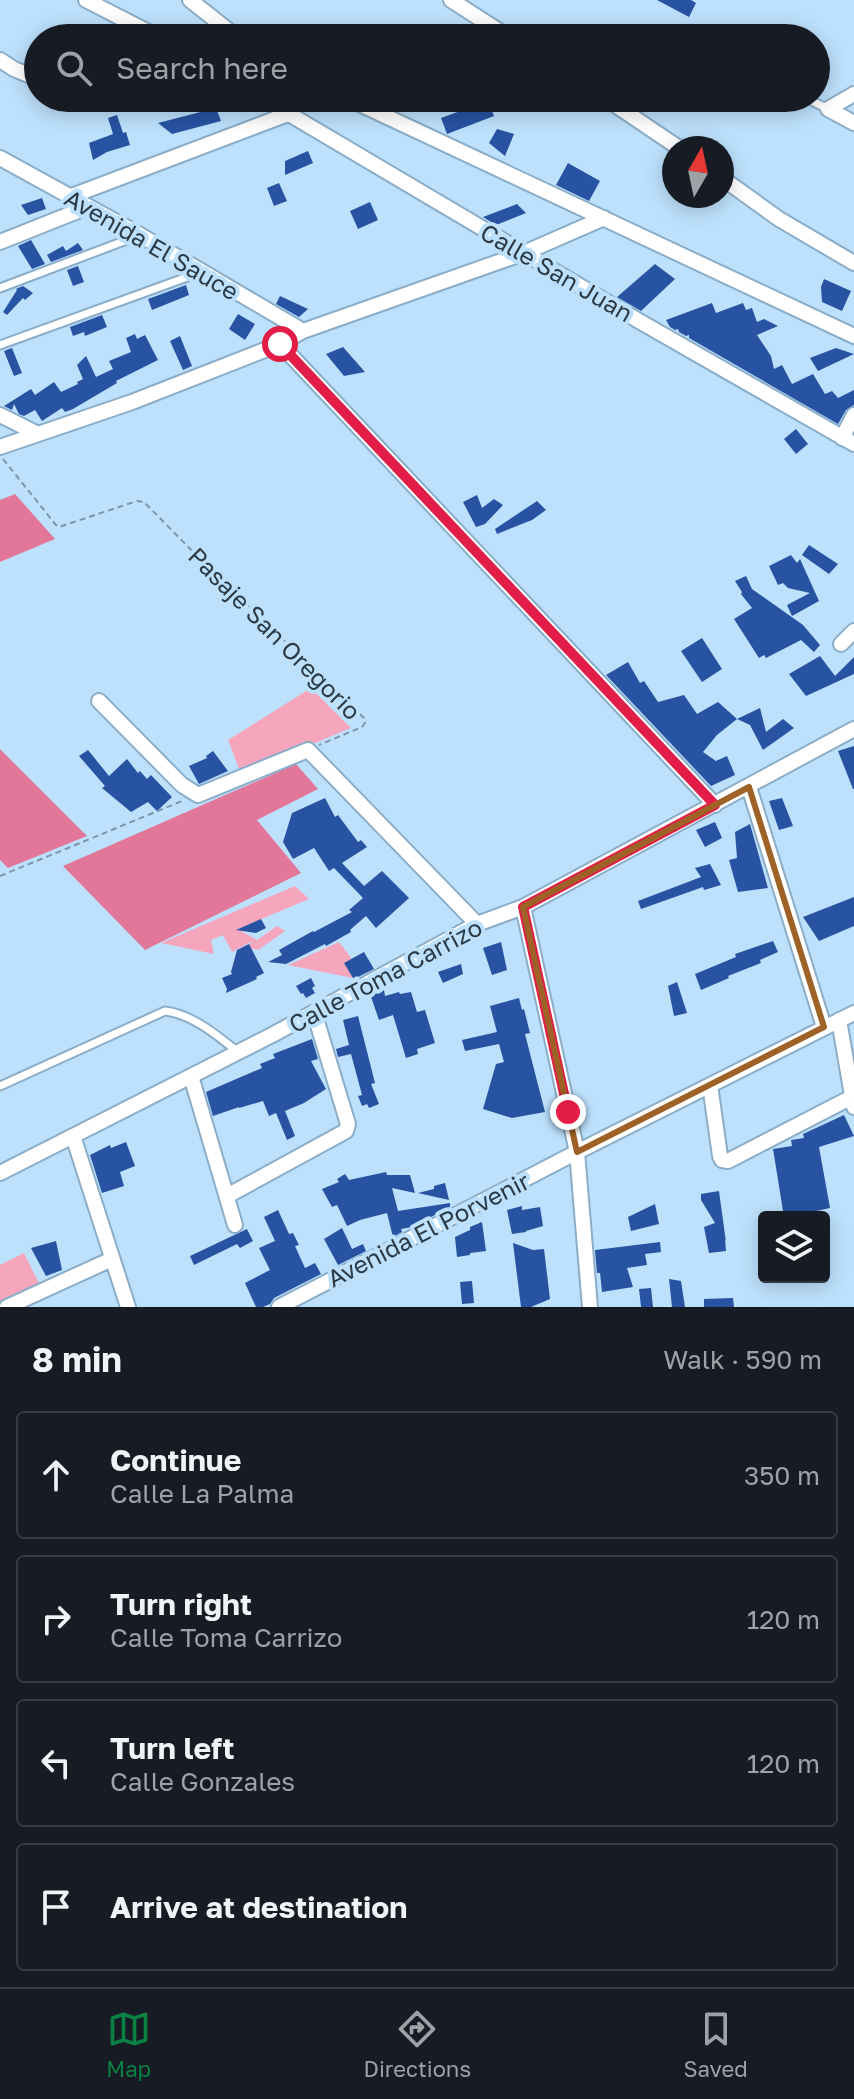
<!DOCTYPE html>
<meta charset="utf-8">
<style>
body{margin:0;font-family:"Golos Text",sans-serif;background:#20242c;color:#f1f3f6}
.controls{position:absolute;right:24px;bottom:24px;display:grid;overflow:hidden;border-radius:8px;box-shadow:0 4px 20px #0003}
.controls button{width:72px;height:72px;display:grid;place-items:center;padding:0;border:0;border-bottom:2px solid #363941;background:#171b24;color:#f1f3f6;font:40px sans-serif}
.compass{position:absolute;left:662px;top:136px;width:72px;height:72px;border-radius:50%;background:#171b24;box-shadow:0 4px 20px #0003;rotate:9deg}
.stop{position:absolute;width:24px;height:24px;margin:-18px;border:6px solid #e11d48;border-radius:50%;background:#fff}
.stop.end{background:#e11d48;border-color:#fff;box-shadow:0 2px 8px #0008}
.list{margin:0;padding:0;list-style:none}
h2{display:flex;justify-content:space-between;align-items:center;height:104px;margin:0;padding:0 32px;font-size:34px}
h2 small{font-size:26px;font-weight:400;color:#9ea1a6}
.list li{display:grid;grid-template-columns:52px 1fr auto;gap:24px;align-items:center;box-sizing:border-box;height:128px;margin:0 16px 16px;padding:0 16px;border:2px solid #363941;border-radius:8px}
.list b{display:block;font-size:30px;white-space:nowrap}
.list p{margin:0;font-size:26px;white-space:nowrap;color:#9ea1a6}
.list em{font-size:26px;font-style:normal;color:#9ea1a6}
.icon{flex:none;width:44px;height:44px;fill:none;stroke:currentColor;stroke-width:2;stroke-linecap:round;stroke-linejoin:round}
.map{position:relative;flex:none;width:854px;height:1307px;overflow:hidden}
.search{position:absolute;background:#171b24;box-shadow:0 4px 20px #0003;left:24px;right:24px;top:24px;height:88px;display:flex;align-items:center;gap:20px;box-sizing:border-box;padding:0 28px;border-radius:44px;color:#9ea1a6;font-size:30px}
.sheet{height:680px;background:#171b24}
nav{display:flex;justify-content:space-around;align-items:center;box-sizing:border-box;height:112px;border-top:2px solid #363941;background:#171b24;font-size:22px;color:#9ea1a6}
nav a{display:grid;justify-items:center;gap:4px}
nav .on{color:#0b8043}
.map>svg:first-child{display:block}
.green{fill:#f6a6bc}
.forest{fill:#e37799}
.building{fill:#2753a2}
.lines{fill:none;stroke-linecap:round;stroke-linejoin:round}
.service-casing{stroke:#8badc7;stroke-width:11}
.minor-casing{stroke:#8badc7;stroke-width:18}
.path{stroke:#7b95a9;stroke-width:2;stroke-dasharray:6 4;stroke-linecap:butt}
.service{stroke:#fff;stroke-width:7}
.minor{stroke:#fff;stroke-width:14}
.route{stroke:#e11d48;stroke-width:10}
.marked{fill:none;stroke:#9f6226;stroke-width:6;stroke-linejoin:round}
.labels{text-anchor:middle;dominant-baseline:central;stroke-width:8;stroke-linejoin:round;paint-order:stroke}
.street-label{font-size:24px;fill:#2c3a45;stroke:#bde1fd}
</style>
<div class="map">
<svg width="854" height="1307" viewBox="0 0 854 1307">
<rect width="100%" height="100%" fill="#bde1fd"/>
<path class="green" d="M 311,688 L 351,728 L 241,774 L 228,740 Z
M 295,886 L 309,899 L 238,929 L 257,940 L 277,926 L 285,931 L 258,950 L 247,947 L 253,941 L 232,952 L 223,935 L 211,940 L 214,954 L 161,943 Z
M 339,942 L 352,959 L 345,963 L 353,978 L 288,965 Z
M 24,1253 L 42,1289 L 5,1307 L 0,1307 L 0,1265 Z"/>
<path class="forest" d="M 15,494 L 55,539 L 0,562 L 0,500 Z
M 0,749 L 87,836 L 8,868 L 0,860 Z
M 296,764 L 318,789 L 257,820 L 301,873 L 145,950 L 63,866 Z"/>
<path class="building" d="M 657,0 L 691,0 L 696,3 L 689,17 Z
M 459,98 L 487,98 L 494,116 L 447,134 L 441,118 L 463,110 Z
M 216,108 L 221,121 L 172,134 L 158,123 Z
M 117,115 L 123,133 L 126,132 L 130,145 L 107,152 L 93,160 L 89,143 L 113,134 L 108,118 Z
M 497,129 L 514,134 L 505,156 L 489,143 Z
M 308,151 L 313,163 L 285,175 L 285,161 Z
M 568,163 L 600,181 L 589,201 L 556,185 Z
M 279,183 L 287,201 L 274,206 L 267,188 Z
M 42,198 L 46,209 L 28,215 L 21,205 Z
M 370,202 L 378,220 L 358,229 L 350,211 Z
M 517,204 L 526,213 L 496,225 L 483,217 Z
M 31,240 L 45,264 L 32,269 L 18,246 Z
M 78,243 L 83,250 L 51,262 L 47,255 L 63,246 L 66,251 Z
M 655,264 L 675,279 L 641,311 L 617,297 Z
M 78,266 L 84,282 L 73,286 L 67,270 Z
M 824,279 L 851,291 L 842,311 L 822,302 L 821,287 Z
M 186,285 L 189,295 L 152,310 L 148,299 Z
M 23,286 L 33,293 L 25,300 L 23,298 L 7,315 L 3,312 L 17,290 L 16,289 Z
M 280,296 L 308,309 L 299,317 L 276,304 Z
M 712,303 L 716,313 L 743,303 L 746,310 L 752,308 L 757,322 L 764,319 L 778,326 L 757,335 L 771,356 L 774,369 L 782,365 L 792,384 L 813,374 L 825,394 L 832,391 L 838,398 L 854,390 L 854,405 L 846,410 L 838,424 L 689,338 L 689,335 L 686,336 L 679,332 L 678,329 L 675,330 L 670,327 L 666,320 Z
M 238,314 L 255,324 L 245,340 L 229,329 Z
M 102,315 L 107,327 L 85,336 L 84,332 L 73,336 L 70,327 Z
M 135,334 L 137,339 L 145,335 L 158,360 L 116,381 L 117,383 L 73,409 L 65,412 L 62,408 L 42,421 L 35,410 L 24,416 L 19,414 L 14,404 L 12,410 L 4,406 L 31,389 L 35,395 L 54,382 L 61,392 L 78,384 L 77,382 L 83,379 L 77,365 L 86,356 L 96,377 L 113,369 L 109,361 L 131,352 L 126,338 Z
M 180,336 L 192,366 L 183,370 L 170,341 Z
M 343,347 L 365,372 L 344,376 L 326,354 Z
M 12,348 L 22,373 L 14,376 L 4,351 Z
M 836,348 L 854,354 L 818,371 L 810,358 Z
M 796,429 L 808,444 L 796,454 L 784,439 Z
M 477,495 L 482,508 L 494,499 L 503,505 L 485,524 L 476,527 L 463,502 Z
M 537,501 L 546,510 L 532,520 L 497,534 L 495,529 Z
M 809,545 L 838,564 L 829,574 L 802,555 Z
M 791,555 L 797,563 L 800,559 L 819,601 L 792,616 L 787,605 L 810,593 L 788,588 L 783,583 L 778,585 L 769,566 Z
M 746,576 L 752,589 L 803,625 L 820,645 L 814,652 L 801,640 L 766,658 L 764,655 L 759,658 L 734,619 L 752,608 L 741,594 L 742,592 L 735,581 Z
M 702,638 L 722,669 L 702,682 L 681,651 Z
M 820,656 L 835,676 L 854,657 L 854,674 L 806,696 L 789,674 Z
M 628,662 L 640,683 L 644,681 L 658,702 L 684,695 L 697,714 L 718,702 L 737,719 L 717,735 L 703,752 L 716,761 L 727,756 L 735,775 L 711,786 L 606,675 Z
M 760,708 L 766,732 L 783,719 L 794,728 L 763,750 L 750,725 L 737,719 Z
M 854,746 L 854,789 L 853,789 L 838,751 Z
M 88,750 L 109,776 L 127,759 L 138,773 L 140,771 L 147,779 L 151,775 L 172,797 L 157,811 L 148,802 L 131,812 L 102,788 L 105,786 L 79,756 Z
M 213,751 L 228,771 L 199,784 L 189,766 L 207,758 L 206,756 Z
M 325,798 L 335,817 L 338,815 L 358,842 L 361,840 L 367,847 L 342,863 L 364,886 L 382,871 L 409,898 L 376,928 L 366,916 L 350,930 L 351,932 L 326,946 L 325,944 L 286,964 L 268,962 L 282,955 L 279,950 L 313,931 L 314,932 L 352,912 L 349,910 L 363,898 L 334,868 L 329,871 L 314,848 L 293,859 L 283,842 L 292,813 Z
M 782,798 L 793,826 L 779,830 L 769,801 Z
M 715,822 L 722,838 L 705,847 L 696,830 Z
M 750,824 L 768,888 L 738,892 L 729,860 L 737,858 L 735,832 Z
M 710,864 L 721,885 L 704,890 L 703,887 L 641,909 L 638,901 L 701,877 L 695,868 Z
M 854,897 L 854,926 L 819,941 L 803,917 Z
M 261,919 L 266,928 L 256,933 L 236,930 Z
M 773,941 L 778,952 L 760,960 L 761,963 L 728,976 L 729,978 L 701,990 L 695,974 L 736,957 L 735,954 Z
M 501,942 L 507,970 L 492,975 L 483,948 Z
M 249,944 L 264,973 L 256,977 L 257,979 L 226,993 L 227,989 L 222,978 L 232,974 L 231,972 L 237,950 Z
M 364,952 L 374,969 L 358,977 L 357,976 L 353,978 L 344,963 Z
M 461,964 L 463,974 L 443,983 L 438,972 Z
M 311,978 L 315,986 L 312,988 L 315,993 L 306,998 L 303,993 L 301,994 L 296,986 Z
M 677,982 L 687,1013 L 674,1016 L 668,986 Z
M 380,988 L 382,991 L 384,990 L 385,996 L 399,992 L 400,994 L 411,992 L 417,1012 L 425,1010 L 435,1043 L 417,1049 L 418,1054 L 406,1058 L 393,1015 L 379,1020 L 370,994 Z
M 519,998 L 522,1010 L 524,1009 L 530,1033 L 525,1034 L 545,1112 L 512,1118 L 483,1109 L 496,1064 L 504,1062 L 499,1044 L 465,1051 L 462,1040 L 497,1032 L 490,1006 Z
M 358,1016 L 375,1083 L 371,1084 L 379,1104 L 369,1108 L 367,1104 L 362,1106 L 358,1096 L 362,1095 L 351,1054 L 338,1057 L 336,1049 L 349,1045 L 343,1020 Z
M 312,1039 L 318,1059 L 311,1061 L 326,1089 L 304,1103 L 285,1111 L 295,1136 L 287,1140 L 276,1113 L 269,1116 L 263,1101 L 239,1108 L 239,1107 L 213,1116 L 206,1092 L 262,1068 L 260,1064 L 275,1058 L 273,1054 Z
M 844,1115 L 854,1136 L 819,1147 L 830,1208 L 798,1215 L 798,1217 L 784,1217 L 773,1149 L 792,1146 L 791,1140 L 804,1138 L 803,1134 Z
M 126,1142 L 135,1166 L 120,1172 L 124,1186 L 102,1193 L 90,1155 L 110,1145 L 111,1148 Z
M 386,1172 L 387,1175 L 410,1175 L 415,1193 L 392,1188 L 398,1211 L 450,1203 L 450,1207 L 412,1227 L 401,1229 L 402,1232 L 393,1237 L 387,1213 L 360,1220 L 347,1226 L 337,1205 L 332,1207 L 322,1189 L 339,1182 L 337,1179 L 345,1174 L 349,1180 Z
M 445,1183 L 449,1200 L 418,1193 L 434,1189 L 434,1186 Z
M 719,1191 L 726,1242 L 725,1239 L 726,1251 L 709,1253 L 704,1227 L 715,1223 L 701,1200 L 701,1194 Z
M 655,1204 L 659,1224 L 631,1231 L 628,1217 Z
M 522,1206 L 522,1210 L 540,1207 L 543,1226 L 526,1231 L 526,1232 L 512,1234 L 507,1210 Z
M 278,1210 L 289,1234 L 293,1233 L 299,1245 L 295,1246 L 305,1268 L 315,1263 L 321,1274 L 274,1298 L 270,1304 L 263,1307 L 256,1307 L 245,1283 L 270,1270 L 259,1248 L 275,1241 L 264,1217 Z
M 482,1222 L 486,1251 L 470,1253 L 470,1255 L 457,1257 L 455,1237 L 470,1230 L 470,1227 Z
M 342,1228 L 352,1249 L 363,1244 L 366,1251 L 338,1265 L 324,1239 Z
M 247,1229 L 253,1241 L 240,1248 L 237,1244 L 194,1265 L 190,1256 Z
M 56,1241 L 62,1270 L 46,1276 L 31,1248 Z
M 660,1242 L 661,1252 L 645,1254 L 647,1265 L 627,1268 L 633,1287 L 602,1292 L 600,1273 L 597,1273 L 595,1250 Z
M 513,1243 L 533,1250 L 544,1249 L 550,1299 L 531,1307 L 521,1307 Z
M 669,1279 L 681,1281 L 685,1307 L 672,1307 Z
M 472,1281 L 474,1303 L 462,1304 L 460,1282 Z
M 651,1288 L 653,1307 L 641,1307 L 639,1289 Z
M 733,1298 L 734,1307 L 704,1307 L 704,1299 Z"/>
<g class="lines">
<defs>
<path id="service" d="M 664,30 L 680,38
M 806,98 L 828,109
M 0,288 L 140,235
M 0,345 L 201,272
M 0,1086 L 165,1011 C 192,1014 218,1036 238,1052"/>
<path id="minor" d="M 86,0 L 160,38
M 190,0 L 238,38
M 451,0 L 510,38
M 0,60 L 14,69 L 38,79
M 854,94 L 828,109 L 854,123
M 262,98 L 639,321 L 854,444
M 347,98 L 854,336
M 605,98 L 679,148
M 0,158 L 140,235 L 303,331
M 722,178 L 779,219 L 854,263
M 69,197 L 288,114
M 0,242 L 88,207
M 280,344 L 715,805
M 0,415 L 38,434
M 842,438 L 854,415
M 0,447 L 132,402 L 280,344 L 303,331 L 524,253 L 604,218
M 841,644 L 854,631
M 99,701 L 182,785 L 198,795 L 308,750 L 477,924
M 749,787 L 824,1027
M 523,907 L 577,1152 L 590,1307
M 839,1020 L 854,1107
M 191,1076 L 235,1225
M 710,1085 L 720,1156 L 722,1160 L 728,1161 L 852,1097
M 73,1136 L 128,1307
M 0,1173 L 272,1035 L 477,924 L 523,907 L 854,729
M 227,1196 L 346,1131 L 348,1124 L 314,1012
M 7,1307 L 112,1259
M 279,1307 L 577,1152 L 854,1013"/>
</defs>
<use href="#service" class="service-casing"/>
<use href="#minor" class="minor-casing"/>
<path class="path" d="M 3,459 L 56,525 L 59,527 L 137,501 L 144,502 L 206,565 L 364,718 L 365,723 L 362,727 L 319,745
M 0,876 L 182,801"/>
<use href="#service" class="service"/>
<use href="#minor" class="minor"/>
</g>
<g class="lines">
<path class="route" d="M 280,344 L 715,805 L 523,907 L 568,1112"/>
</g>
<path class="marked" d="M 749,787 L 824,1027 L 577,1152 L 523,907 Z"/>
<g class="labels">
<g class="street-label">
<text transform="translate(152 244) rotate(30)">Avenida El Sauce</text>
<text transform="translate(557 272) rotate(30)">Calle San Juan</text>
<text transform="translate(275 633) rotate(45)">Pasaje San Oregorio</text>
<text transform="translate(385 975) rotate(-28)">Calle Toma Carrizo</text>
<text transform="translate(428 1229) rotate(-27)">Avenida El Porvenir</text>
</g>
</g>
</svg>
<div class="controls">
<button><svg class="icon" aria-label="layers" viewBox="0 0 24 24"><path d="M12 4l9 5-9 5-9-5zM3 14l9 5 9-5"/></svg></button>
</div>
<svg class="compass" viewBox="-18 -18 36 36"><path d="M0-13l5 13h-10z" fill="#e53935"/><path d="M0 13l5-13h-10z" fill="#9ea1a6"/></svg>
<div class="stop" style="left:280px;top:344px"></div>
<div class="stop end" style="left:568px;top:1112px"></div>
<div class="search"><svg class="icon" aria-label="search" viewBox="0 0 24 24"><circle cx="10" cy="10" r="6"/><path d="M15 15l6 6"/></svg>Search here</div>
</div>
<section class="sheet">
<h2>8 min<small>Walk · 590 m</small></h2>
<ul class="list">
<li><svg class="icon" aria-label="ahead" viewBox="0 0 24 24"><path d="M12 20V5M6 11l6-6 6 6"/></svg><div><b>Continue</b><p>Calle La Palma</p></div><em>350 m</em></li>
<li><svg class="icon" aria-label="right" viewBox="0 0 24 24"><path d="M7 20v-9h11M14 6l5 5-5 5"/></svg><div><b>Turn right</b><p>Calle Toma Carrizo</p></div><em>120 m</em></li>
<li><svg class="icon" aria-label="left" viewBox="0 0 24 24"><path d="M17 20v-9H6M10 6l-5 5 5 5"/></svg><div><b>Turn left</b><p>Calle Gonzales</p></div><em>120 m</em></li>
<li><svg class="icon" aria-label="arrive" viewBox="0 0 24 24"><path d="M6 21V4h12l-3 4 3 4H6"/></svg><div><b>Arrive at destination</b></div></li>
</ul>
</section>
<nav>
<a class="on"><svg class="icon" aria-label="map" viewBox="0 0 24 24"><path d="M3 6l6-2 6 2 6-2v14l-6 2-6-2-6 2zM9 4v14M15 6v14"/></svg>Map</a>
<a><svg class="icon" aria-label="directions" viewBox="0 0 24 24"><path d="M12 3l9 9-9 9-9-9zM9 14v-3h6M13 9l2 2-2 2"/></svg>Directions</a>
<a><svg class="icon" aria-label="saved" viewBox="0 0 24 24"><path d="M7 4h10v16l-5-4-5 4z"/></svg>Saved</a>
</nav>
